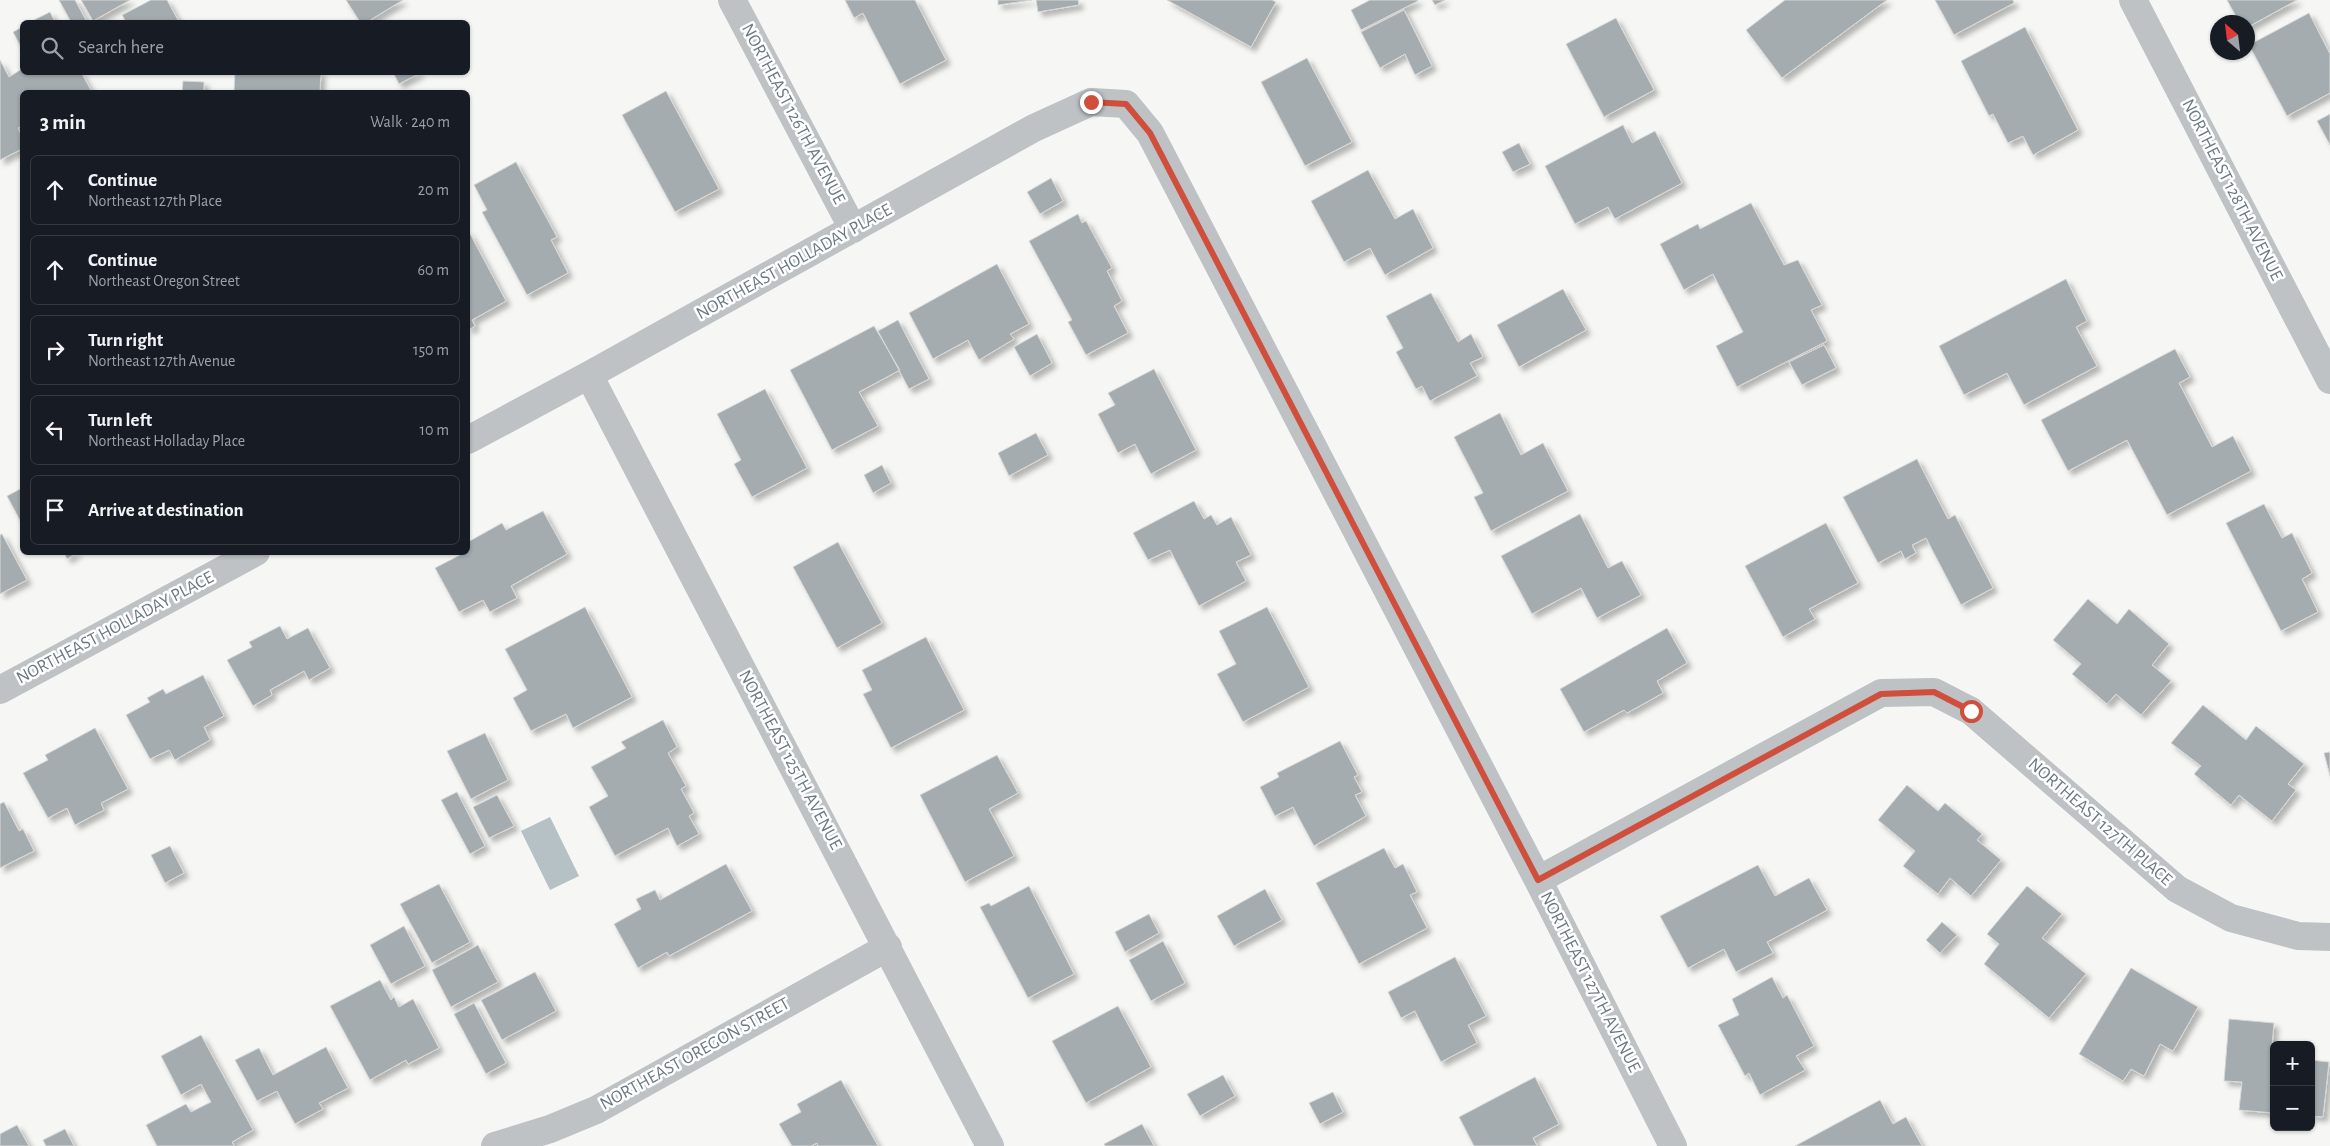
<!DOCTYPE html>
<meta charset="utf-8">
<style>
body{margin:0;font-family:"Alegreya Sans",sans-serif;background:#20242c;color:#f1f3f6}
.controls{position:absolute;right:15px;bottom:15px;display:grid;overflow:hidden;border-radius:8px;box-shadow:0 1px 4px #0004}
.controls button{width:45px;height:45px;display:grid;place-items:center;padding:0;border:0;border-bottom:1px solid #363941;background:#171b24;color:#f1f3f6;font:25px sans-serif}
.compass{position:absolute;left:2210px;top:15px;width:45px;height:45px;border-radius:50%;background:#171b24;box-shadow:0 1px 4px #0004;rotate:332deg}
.stop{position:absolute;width:15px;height:15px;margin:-11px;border:4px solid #cf4f3c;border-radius:50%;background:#fff}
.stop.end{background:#cf4f3c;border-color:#fff;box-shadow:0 1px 5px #0008}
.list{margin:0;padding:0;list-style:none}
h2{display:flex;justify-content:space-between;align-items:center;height:65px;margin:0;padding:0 20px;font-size:21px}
h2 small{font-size:16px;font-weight:400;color:#9ea1a6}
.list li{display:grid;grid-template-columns:32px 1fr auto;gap:15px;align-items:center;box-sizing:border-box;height:70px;margin:0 10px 10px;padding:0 10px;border:1px solid #363941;border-radius:8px}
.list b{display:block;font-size:19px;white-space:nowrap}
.list p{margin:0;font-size:16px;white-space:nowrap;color:#9ea1a6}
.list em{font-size:16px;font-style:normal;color:#9ea1a6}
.icon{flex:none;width:28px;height:28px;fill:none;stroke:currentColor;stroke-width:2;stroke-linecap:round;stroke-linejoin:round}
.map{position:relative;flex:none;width:2330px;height:1146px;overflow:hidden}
.search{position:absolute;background:#171b24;box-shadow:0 1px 4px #0004;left:20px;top:20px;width:450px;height:55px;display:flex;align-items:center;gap:12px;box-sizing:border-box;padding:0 18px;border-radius:8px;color:#9ea1a6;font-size:19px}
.panel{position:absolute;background:#171b24;box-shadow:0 1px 4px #0004;left:20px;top:90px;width:450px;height:465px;border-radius:8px}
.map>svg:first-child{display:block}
.water{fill:#b5c1c4}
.building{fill:#a4acb0;stroke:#d8d8d6;filter:url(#shadow)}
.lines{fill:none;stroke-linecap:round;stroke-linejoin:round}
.street{stroke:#bec2c5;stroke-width:28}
.route{stroke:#cf4f3c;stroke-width:6}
.labels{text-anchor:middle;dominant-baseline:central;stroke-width:5;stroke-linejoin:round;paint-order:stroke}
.street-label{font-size:18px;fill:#697981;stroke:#fff}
</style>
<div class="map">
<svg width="2330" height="1146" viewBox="0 0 2330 1146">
<defs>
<filter id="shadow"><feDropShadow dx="4.5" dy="4.5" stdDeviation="2.5" flood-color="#0004"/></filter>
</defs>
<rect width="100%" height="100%" fill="#f6f6f4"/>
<path class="water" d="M 550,817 L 579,876 L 550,890 L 521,831 Z"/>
<path class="building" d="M 59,0 L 75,0 L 87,22 L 71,22 Z
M 81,0 L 130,0 L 93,21 Z
M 151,0 L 167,0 L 179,22 L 126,22 L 122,15 Z
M 346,0 L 403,0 L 367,22 L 360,22 Z
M 845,0 L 915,0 L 946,60 L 900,84 L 863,13 L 854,18 Z
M 998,0 L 1032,0 L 998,5 Z
M 1036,0 L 1078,0 L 1079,5 L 1038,12 Z
M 1167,0 L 1272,0 L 1276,2 L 1251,47 Z
M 1370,0 L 1417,0 L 1418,1 L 1361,30 L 1351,10 Z
M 1432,0 L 1445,0 L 1435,5 Z
M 1785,0 L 1887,0 L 1782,78 L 1746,30 Z
M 1935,0 L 2013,0 L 2014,3 L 1954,35 Z
M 2227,0 L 2297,0 L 2248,27 L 2248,22 L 2239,22 Z
M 1404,10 L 1432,66 L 1415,75 L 1405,54 L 1380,68 L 1361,32 Z
M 50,12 L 55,22 L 30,22 Z
M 2309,13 L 2330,54 L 2330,93 L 2287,116 L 2249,45 Z
M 1616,18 L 1654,90 L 1604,117 L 1566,44 Z
M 22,27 L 22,49 L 13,32 Z
M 2025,27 L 2078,130 L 2033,155 L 2023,136 L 2008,143 L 1993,114 L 1989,116 L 1961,61 Z
M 1307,58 L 1352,142 L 1305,166 L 1261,82 Z
M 0,60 L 9,77 L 22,69 L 22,72 L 81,72 L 92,92 L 22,92 L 22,126 L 18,128 L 22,137 L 22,149 L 0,160 Z
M 235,72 L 321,72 L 320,92 L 234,92 Z
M 393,72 L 420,72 L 420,73 L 399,84 Z
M 183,81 L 204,82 L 204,92 L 182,92 Z
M 666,91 L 719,189 L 675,212 L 622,115 Z
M 2330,114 L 2330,145 L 2317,121 Z
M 1623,125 L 1632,143 L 1655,131 L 1682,183 L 1615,219 L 1608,207 L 1575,224 L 1545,166 Z
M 1519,143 L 1530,164 L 1513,172 L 1502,152 Z
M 516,162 L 557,237 L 551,240 L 568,273 L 527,295 L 482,212 L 487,210 L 474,185 Z
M 1368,170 L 1395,219 L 1413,209 L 1433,248 L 1385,275 L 1370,248 L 1344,262 L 1311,201 Z
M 1051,178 L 1063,201 L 1040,214 L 1027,192 Z
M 1751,203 L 1784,265 L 1798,260 L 1822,305 L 1811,310 L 1827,341 L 1737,387 L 1716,346 L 1743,332 L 1713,274 L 1684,290 L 1660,244 L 1698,224 L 1700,229 Z
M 1078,214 L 1082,223 L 1086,221 L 1112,268 L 1107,271 L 1122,301 L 1114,306 L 1128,333 L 1086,355 L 1068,322 L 1072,320 L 1029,241 Z
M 468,230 L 506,301 L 472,320 L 475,326 L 468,330 Z
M 997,264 L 1029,324 L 1010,334 L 1014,339 L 979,360 L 968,340 L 933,359 L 909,313 Z
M 2066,279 L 2087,321 L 2076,327 L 2097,366 L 2024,405 L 2007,373 L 1964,395 L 1939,346 Z
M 1563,289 L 1586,330 L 1519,367 L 1497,325 Z
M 1431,293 L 1458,342 L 1471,334 L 1483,357 L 1470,363 L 1477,376 L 1430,401 L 1422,386 L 1416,389 L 1396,352 L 1403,348 L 1386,316 Z
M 898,320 L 929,379 L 909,389 L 878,331 Z
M 874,326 L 900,370 L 859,392 L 878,426 L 832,450 L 790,370 Z
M 1037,334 L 1052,363 L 1030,376 L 1014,347 Z
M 1824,345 L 1836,368 L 1802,385 L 1789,362 Z
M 2175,349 L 2190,377 L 2179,383 L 2212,447 L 2233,436 L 2251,471 L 2167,515 L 2127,440 L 2068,471 L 2041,420 Z
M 1154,369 L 1196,450 L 1151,474 L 1135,444 L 1118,453 L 1098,414 L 1115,405 L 1108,393 Z
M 765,389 L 807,468 L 752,497 L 734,464 L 741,460 L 717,414 Z
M 1500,413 L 1521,455 L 1543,443 L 1568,491 L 1491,531 L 1474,497 L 1483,493 L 1454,437 Z
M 1036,433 L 1048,455 L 1009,476 L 998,453 Z
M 1917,459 L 1948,519 L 1955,515 L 1993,588 L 1961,605 L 1926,538 L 1912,545 L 1916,553 L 1905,559 L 1901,551 L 1878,563 L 1843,497 Z
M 882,465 L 891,483 L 873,493 L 864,475 Z
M 22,488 L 22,524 L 7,496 Z
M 1194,501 L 1204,519 L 1211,515 L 1217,525 L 1231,517 L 1251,555 L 1236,562 L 1246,581 L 1199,606 L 1170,550 L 1148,560 L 1133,533 Z
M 2264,504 L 2282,538 L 2292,533 L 2312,573 L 2302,579 L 2318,612 L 2281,631 L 2226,523 Z
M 543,511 L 567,554 L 511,586 L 517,598 L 490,612 L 483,600 L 459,612 L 435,568 L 460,555 L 458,552 L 468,552 L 468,542 L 502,523 L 506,530 Z
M 1580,514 L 1608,568 L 1622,561 L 1641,595 L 1597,618 L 1581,588 L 1532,614 L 1501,556 Z
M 1826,523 L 1858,583 L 1809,609 L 1815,619 L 1783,637 L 1745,566 Z
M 2,534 L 27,580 L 0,594 L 0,535 Z
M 838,542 L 882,623 L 837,648 L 793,567 Z
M 64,552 L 78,552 L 67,559 Z
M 2088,599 L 2117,624 L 2129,609 L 2169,644 L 2152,665 L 2171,681 L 2141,715 L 2116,694 L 2107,704 L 2072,674 L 2081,664 L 2053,640 Z
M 585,607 L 632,697 L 573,728 L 566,714 L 531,731 L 513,698 L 527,690 L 505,649 Z
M 1267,607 L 1309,687 L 1243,722 L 1217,674 L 1236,664 L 1219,631 Z
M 280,626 L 287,639 L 308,628 L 330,668 L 309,680 L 304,671 L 270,690 L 272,695 L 253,706 L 227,660 L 252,647 L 249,642 Z
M 1667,628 L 1687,663 L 1657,681 L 1663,693 L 1627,713 L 1624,710 L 1584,732 L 1560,689 Z
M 926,637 L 964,710 L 891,748 L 863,694 L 872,690 L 862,670 Z
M 203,675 L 224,716 L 204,727 L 210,740 L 175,760 L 169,750 L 150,759 L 126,715 L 150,702 L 147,698 L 163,689 L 166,694 Z
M 2203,705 L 2246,740 L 2256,726 L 2304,764 L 2288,784 L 2296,790 L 2272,821 L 2239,795 L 2231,805 L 2194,774 L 2201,766 L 2171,743 Z
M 663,720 L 677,747 L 668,753 L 686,786 L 681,789 L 694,813 L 689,816 L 699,834 L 677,846 L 668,828 L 615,856 L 589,807 L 608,796 L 591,767 L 626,748 L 621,742 Z
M 95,728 L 128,789 L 101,803 L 104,810 L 75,825 L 67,808 L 48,818 L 23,773 L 48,760 L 45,755 Z
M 485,733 L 508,780 L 471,799 L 447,751 Z
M 1340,741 L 1358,775 L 1354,777 L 1362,792 L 1355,795 L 1366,816 L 1314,846 L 1293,807 L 1275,816 L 1260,787 L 1279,777 L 1277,773 Z
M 2330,752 L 2330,776 L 2324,753 Z
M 997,755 L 1018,793 L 989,809 L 1014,856 L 965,882 L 920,795 Z
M 1907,785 L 1938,811 L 1945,803 L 1982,834 L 1977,840 L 2001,860 L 1971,896 L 1950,878 L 1938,894 L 1903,866 L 1915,851 L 1878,820 Z
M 457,792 L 485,846 L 470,854 L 441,800 Z
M 497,795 L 514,826 L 489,838 L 473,807 Z
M 4,802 L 19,831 L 23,829 L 34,851 L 0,868 L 0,804 Z
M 170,846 L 184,873 L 165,883 L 151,855 Z
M 1384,848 L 1395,868 L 1403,864 L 1417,892 L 1410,895 L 1427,928 L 1359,964 L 1316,883 Z
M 726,864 L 752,911 L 669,956 L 667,952 L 638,968 L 614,924 L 641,909 L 636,899 L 655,890 L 660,900 Z
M 1758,865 L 1775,896 L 1809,878 L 1827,910 L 1767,942 L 1773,953 L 1736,972 L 1724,949 L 1688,968 L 1660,916 Z
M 439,884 L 470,942 L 432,963 L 400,904 Z
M 1029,886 L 1074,974 L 1028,998 L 980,907 L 989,903 L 991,906 Z
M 2027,886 L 2062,914 L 2042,938 L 2086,974 L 2049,1018 L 1984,964 L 1999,944 L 1987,934 Z
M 1265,889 L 1282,920 L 1234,946 L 1217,916 Z
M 1149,914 L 1159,933 L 1125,952 L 1115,932 Z
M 1942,922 L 1957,935 L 1940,953 L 1926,940 Z
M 404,926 L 425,966 L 391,984 L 370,945 Z
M 1163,941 L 1185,983 L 1151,1001 L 1129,960 Z
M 478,945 L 498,982 L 451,1007 L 432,970 Z
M 1455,957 L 1486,1016 L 1468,1025 L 1477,1043 L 1441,1062 L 1415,1011 L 1401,1018 L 1388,992 Z
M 2131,968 L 2198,1007 L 2173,1051 L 2160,1044 L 2144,1076 L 2131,1069 L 2123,1081 L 2079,1054 Z
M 535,972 L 556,1011 L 502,1040 L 481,1000 Z
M 1772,977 L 1783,998 L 1787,995 L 1814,1046 L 1796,1056 L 1805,1070 L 1760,1095 L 1749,1073 L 1745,1076 L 1718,1025 L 1739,1015 L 1732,999 Z
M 380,980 L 391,1000 L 394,997 L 399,1007 L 413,999 L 439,1048 L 408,1064 L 406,1060 L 370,1080 L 330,1006 Z
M 474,1003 L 506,1063 L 486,1074 L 454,1014 Z
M 1118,1006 L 1151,1067 L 1086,1103 L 1052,1041 Z
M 2229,1019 L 2274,1023 L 2271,1057 L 2274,1057 L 2274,1113 L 2239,1110 L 2242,1082 L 2224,1081 Z
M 201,1035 L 253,1130 L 232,1142 L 234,1146 L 157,1146 L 146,1125 L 186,1104 L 191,1112 L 211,1102 L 201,1084 L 181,1095 L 161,1056 Z
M 326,1047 L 348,1088 L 319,1103 L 323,1109 L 295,1124 L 277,1091 L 257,1101 L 235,1060 L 259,1048 L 273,1075 Z
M 2311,1060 L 2329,1062 L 2323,1117 L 2311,1116 Z
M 1223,1075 L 1235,1096 L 1200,1116 L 1187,1094 Z
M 1535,1077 L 1559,1124 L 1533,1138 L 1537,1146 L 1474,1146 L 1459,1117 Z
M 841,1080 L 878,1146 L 818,1146 L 817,1143 L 811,1146 L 792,1146 L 779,1124 L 801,1112 L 797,1104 Z
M 1333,1092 L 1343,1112 L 1320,1124 L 1309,1103 Z
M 1880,1100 L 1893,1124 L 1906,1117 L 1922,1146 L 1795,1146 Z
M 1142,1124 L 1154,1146 L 1105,1146 L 1104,1144 Z
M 17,1125 L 29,1146 L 0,1146 L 0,1134 Z
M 65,1129 L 74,1146 L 46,1146 L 43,1140 Z"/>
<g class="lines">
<path class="street" d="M 732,0 L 853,229
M 2133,0 L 2330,380
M 589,375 L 990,1146
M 468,440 L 589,375 L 1034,128 L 1091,102 L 1126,104 L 1150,133 L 1538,880 L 1673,1146
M 0,690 L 256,552
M 1538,880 L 1881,693 L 1934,692 L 1971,711 L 2177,889 L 2231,918 L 2298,936 L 2330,937
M 495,1146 L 550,1129 L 596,1110 L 888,947"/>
</g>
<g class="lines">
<path class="route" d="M 1091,102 L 1126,104 L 1150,133 L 1538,880 L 1881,694 L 1934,692 L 1971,711"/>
</g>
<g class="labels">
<g class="street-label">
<text transform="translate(793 114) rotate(62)">NORTHEAST 126TH AVENUE</text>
<text transform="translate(2232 190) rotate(63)">NORTHEAST 128TH AVENUE</text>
<text transform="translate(794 262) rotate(-29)">NORTHEAST HOLLADAY PLACE</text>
<text transform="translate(115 628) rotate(-28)">NORTHEAST HOLLADAY PLACE</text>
<text transform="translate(790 760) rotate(62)">NORTHEAST 125TH AVENUE</text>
<text transform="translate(2100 822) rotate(41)">NORTHEAST 127TH PLACE</text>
<text transform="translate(1590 982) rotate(63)">NORTHEAST 127TH AVENUE</text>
<text transform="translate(695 1054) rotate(-29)">NORTHEAST OREGON STREET</text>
</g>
</g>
</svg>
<div class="controls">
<button>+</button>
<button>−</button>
</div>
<svg class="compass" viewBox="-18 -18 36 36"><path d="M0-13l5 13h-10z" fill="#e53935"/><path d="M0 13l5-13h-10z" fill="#9ea1a6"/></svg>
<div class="stop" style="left:1971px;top:711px"></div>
<div class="stop end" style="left:1091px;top:102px"></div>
<div class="search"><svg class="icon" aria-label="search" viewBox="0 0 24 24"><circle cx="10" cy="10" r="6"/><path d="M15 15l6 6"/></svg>Search here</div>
<section class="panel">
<h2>3 min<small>Walk · 240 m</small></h2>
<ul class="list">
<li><svg class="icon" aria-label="ahead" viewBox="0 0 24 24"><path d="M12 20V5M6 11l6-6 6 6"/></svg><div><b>Continue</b><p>Northeast 127th Place</p></div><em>20 m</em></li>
<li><svg class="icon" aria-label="ahead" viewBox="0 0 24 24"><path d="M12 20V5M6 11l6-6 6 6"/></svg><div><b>Continue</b><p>Northeast Oregon Street</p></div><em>60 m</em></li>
<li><svg class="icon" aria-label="right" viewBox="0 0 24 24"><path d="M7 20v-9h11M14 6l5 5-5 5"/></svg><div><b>Turn right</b><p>Northeast 127th Avenue</p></div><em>150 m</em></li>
<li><svg class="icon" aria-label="left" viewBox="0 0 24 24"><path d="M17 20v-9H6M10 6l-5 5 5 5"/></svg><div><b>Turn left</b><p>Northeast Holladay Place</p></div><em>10 m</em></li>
<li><svg class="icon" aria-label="arrive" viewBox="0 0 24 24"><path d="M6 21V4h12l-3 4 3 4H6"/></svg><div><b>Arrive at destination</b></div></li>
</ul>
</section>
</div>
